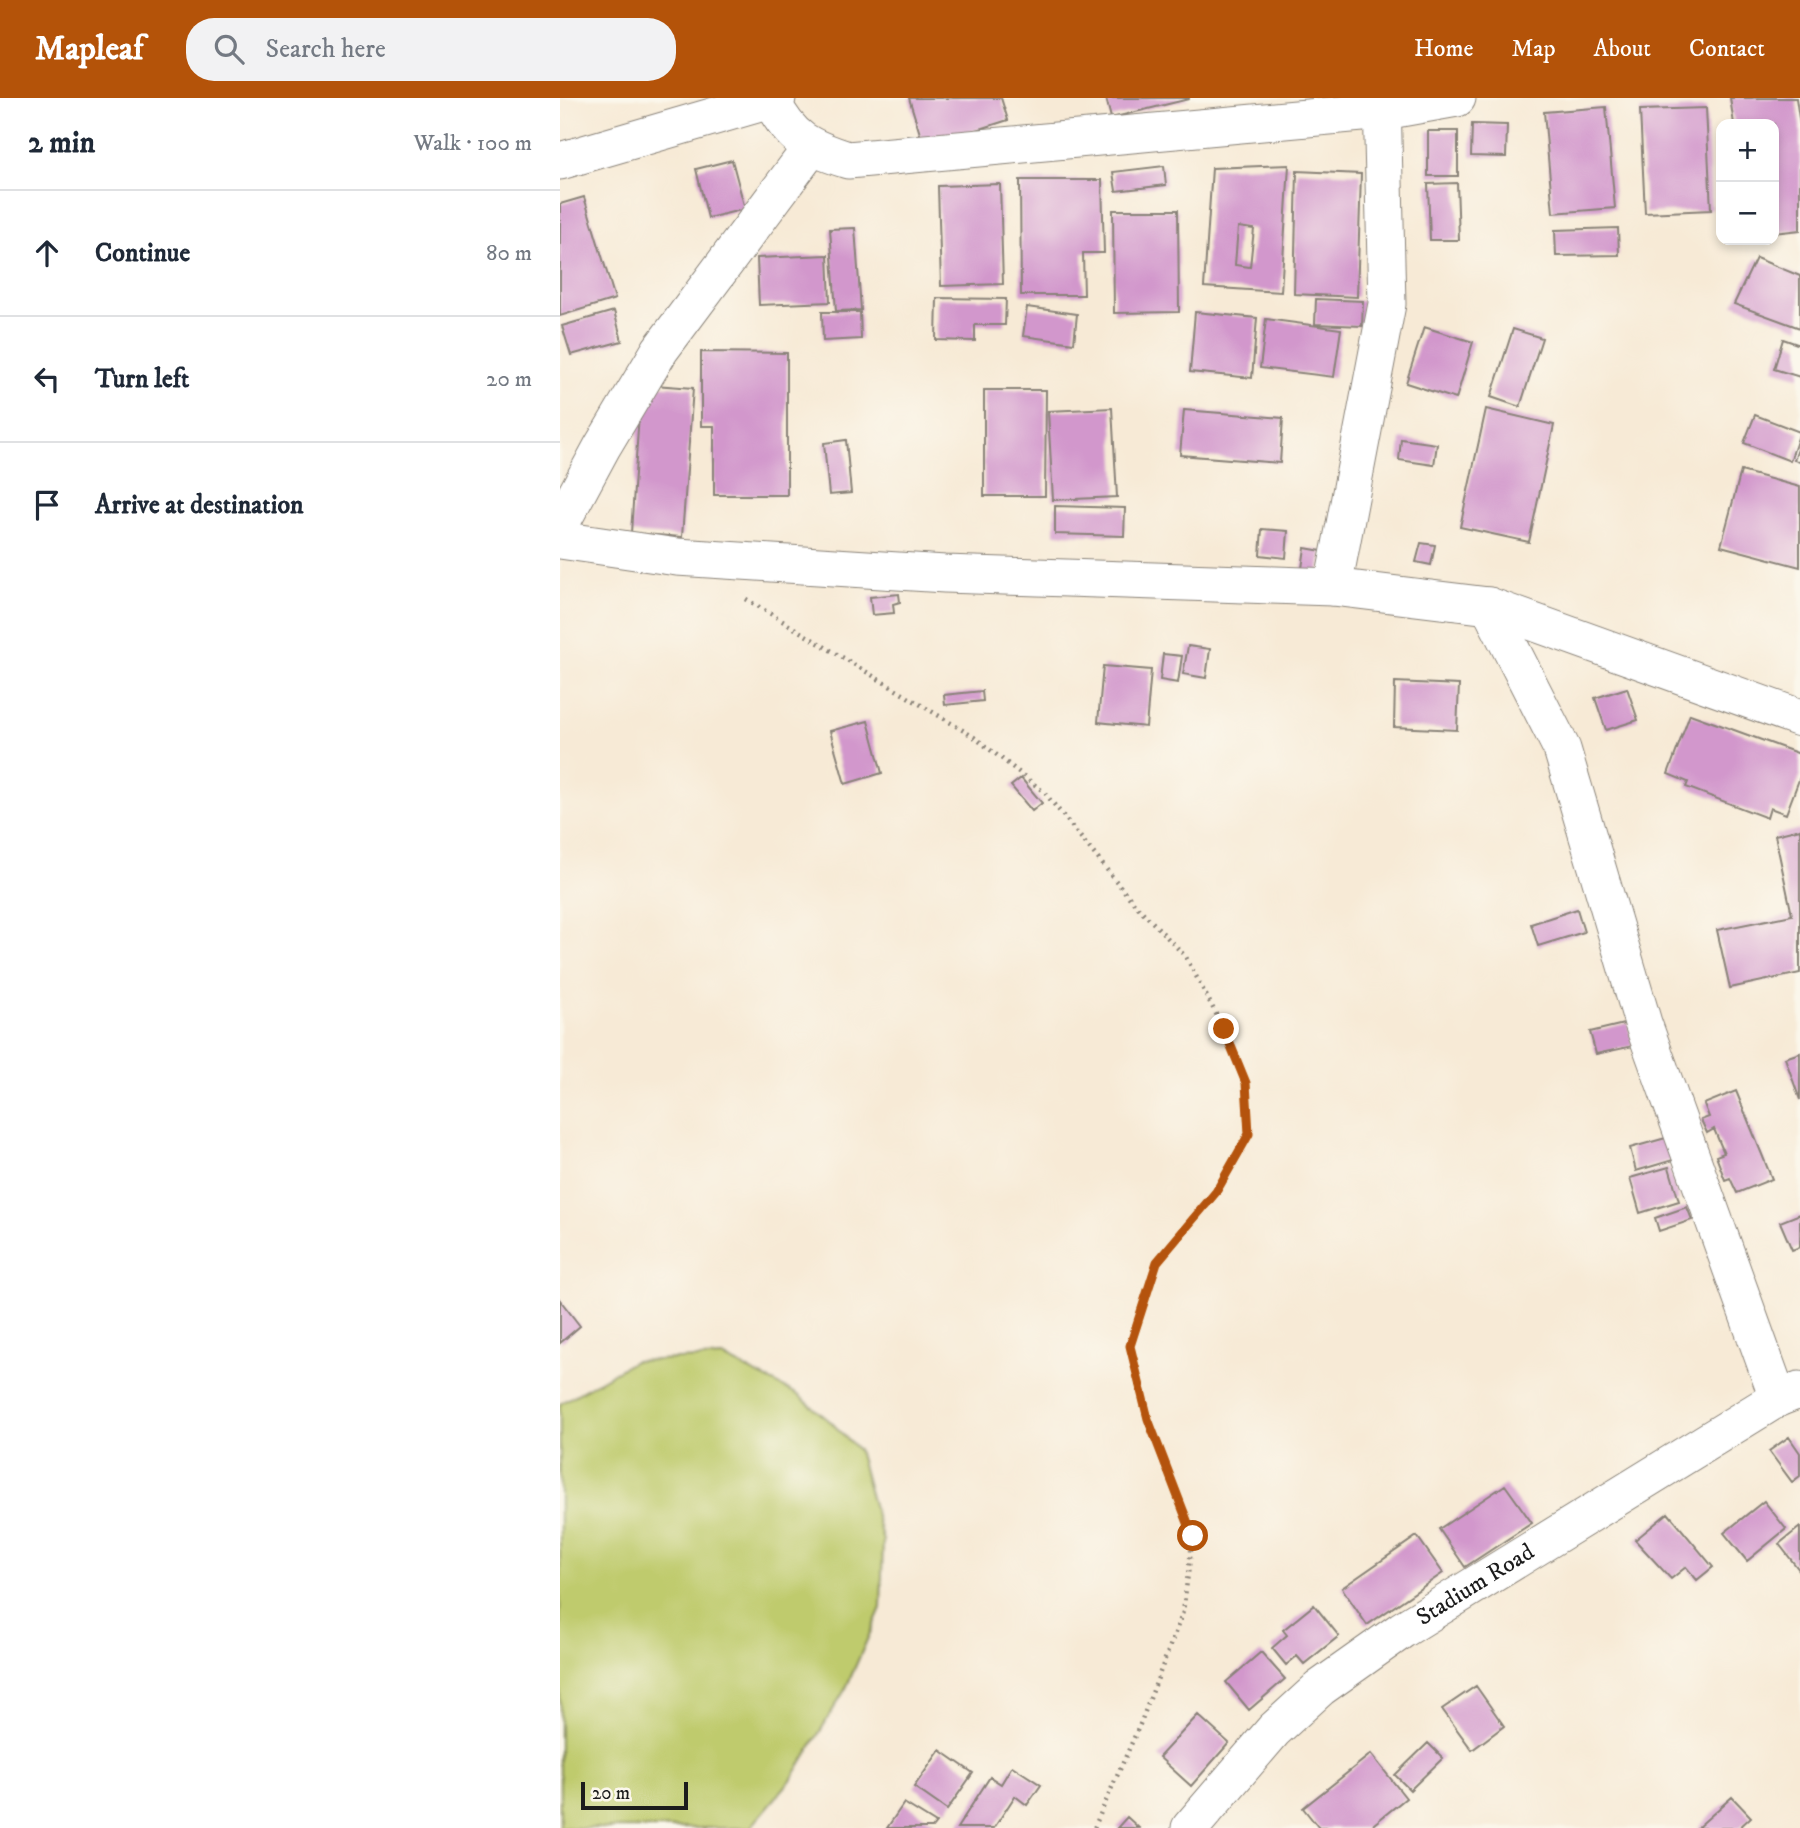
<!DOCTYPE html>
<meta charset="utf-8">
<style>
body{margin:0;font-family:"IM FELL DW Pica",serif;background:#f2f2f3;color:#1f2937}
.controls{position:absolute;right:21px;top:21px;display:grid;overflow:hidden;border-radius:14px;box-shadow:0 4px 10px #0003}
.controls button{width:63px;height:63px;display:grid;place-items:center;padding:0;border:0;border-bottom:2px solid #e0e1e3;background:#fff;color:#1f2937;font:35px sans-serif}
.scale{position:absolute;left:21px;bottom:18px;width:107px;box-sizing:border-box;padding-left:7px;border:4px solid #1c1c1c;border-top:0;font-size:19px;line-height:24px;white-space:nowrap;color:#1c1c1c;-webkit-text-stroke:5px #fbf7ec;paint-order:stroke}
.stop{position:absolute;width:21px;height:21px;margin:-16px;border:5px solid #b45309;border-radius:50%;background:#fff}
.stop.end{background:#b45309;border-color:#fff;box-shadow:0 2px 7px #0008}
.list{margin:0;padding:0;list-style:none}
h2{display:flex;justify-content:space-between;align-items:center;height:91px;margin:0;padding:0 28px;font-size:30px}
h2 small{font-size:23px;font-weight:400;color:#747a83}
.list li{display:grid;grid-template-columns:46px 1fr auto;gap:21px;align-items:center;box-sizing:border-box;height:126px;padding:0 28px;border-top:2px solid #e0e1e3}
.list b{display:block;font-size:26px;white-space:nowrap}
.list em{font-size:23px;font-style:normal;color:#747a83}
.icon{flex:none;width:38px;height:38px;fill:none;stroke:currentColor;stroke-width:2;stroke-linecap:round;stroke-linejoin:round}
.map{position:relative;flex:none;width:1240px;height:1730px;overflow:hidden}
header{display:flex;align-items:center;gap:42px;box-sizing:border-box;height:98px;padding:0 35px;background:#b45309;color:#fff}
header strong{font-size:33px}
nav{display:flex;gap:38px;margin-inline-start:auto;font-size:24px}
.search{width:490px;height:63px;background:#f2f2f3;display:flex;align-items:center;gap:18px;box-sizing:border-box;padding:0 24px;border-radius:28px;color:#747a83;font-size:26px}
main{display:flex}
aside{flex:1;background:#fff}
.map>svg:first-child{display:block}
.green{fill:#bfcb6d;stroke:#6e7444;stroke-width:2}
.building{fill:#d297cc;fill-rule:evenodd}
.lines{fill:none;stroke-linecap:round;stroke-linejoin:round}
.street-casing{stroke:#8a8379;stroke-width:39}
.path{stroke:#8a8379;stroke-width:4.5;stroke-dasharray:2 5;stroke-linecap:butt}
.street{stroke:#fff;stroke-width:37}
.route{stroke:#b45309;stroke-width:9}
.labels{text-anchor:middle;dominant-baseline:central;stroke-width:6;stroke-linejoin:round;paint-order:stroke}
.street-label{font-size:24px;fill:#1c1c1c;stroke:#fbf7ec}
</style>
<header>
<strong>Mapleaf</strong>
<div class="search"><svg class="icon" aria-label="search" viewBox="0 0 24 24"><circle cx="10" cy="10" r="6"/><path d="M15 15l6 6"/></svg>Search here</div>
<nav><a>Home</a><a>Map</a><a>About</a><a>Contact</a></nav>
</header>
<main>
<aside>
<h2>2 min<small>Walk · 100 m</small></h2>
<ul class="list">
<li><svg class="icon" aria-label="ahead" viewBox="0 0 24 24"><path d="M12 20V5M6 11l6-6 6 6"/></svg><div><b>Continue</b></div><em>80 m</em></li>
<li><svg class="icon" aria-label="left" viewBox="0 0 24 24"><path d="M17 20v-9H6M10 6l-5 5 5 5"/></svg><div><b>Turn left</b></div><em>20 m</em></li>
<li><svg class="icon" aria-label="arrive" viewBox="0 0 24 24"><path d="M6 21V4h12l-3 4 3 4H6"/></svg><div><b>Arrive at destination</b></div></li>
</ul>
</aside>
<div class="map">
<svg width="1240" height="1730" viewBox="0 0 1240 1730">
<rect width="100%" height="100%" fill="#fbf7ec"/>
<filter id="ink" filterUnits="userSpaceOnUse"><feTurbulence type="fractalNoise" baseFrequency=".0143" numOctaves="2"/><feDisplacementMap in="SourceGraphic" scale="14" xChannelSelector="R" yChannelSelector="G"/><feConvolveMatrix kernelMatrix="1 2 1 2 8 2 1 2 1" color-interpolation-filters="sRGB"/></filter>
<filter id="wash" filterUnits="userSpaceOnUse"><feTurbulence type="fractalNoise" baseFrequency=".00686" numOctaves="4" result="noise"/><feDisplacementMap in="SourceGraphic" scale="28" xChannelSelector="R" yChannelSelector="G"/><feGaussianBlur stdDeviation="1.57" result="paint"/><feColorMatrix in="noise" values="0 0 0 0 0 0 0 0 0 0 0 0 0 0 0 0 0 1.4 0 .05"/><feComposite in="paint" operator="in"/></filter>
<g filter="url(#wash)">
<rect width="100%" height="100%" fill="#f7ead6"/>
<path class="green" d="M 163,1259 L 237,1296 L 271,1324 L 298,1352 L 323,1443 L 321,1510 L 286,1590 L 231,1682 L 190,1730 L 0,1730 L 0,1306 L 74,1263 Z"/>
<g id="blocks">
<path class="building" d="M 349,0 L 441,0 L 448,22 L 364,49 Z
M 546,0 L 629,0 L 629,1 L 551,20 Z
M 1170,0 L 1236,0 L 1240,27 L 1240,132 L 1214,135 L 1214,26 L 1174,26 Z
M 1046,9 L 1055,110 L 993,115 L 984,14 Z
M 1146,10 L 1151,112 L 1085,115 L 1080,12 Z
M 912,26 L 947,27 L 946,59 L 911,58 Z
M 868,33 L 898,33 L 898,78 L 868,78 Z
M 172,62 L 185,111 L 148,120 L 136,71 Z
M 729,67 L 721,194 L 644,189 L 652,70 ZM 678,129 L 694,131 L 690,169 L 675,167 Z
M 604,68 L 606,87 L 556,93 L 553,74 Z
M 737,73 L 801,76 L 797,199 L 734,196 Z
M 460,82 L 542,82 L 544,155 L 523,155 L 524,197 L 461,197 Z
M 897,85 L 899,142 L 870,142 L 868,86 Z
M 440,86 L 443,186 L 381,188 L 378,88 Z
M 24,99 L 55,201 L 0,218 L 0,106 Z
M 553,112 L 618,112 L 619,214 L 554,215 Z
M 295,130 L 301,212 L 276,213 L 270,131 Z
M 1058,130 L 1059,157 L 996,158 L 995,132 Z
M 268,157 L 270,204 L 199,207 L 197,160 Z
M 1196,160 L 1240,178 L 1240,230 L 1174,206 Z
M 377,200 L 446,201 L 445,227 L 415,227 L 415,243 L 376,242 Z
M 756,201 L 803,203 L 802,228 L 755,226 Z
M 467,209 L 517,216 L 514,245 L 463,238 Z
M 54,213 L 62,243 L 11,257 L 2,228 Z
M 262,214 L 300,214 L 301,241 L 263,243 Z
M 635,214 L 697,220 L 692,280 L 630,274 Z
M 706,221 L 781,231 L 774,279 L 700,270 Z
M 864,229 L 913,244 L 896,301 L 846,285 Z
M 953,231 L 982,240 L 960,309 L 931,299 Z
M 1223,241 L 1240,247 L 1240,279 L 1214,271 Z
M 141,254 L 227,255 L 227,397 L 154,397 L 154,328 L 141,328 Z
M 81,286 L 133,290 L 122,439 L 71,435 Z
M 424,292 L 486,292 L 485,398 L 424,398 Z
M 552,310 L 557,399 L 493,402 L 488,313 Z
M 926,311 L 994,327 L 969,444 L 900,429 Z
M 624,312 L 723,320 L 720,365 L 620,357 Z
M 1195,317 L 1240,334 L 1230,363 L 1184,345 Z
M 841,341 L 877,346 L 874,367 L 839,362 Z
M 286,342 L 291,395 L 269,397 L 264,345 Z
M 1240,346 L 1240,364 L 1234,362 Z
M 1181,373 L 1240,389 L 1240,469 L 1161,448 Z
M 495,408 L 565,410 L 564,438 L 495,436 Z
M 702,431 L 728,433 L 726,460 L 700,457 Z
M 861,445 L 875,447 L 871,467 L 856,464 Z
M 745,450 L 762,453 L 758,479 L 741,477 Z
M 339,496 L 340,504 L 333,506 L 334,515 L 312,517 L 310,499 Z
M 628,548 L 650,551 L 646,580 L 623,576 Z
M 603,556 L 622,558 L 618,585 L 600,582 Z
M 543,568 L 591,572 L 586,629 L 538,624 Z
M 835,584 L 899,587 L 897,632 L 834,629 Z
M 1067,590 L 1078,622 L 1046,632 L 1035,600 Z
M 422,593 L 423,603 L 385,607 L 384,597 Z
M 1130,616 L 1240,656 L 1240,679 L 1226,716 L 1210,710 L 1207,720 L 1126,689 L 1128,684 L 1108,676 Z
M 308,623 L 322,675 L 285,686 L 270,633 Z
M 461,680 L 482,705 L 472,713 L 451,688 Z
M 1240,731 L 1240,875 L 1170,890 L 1157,832 L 1232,817 L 1215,737 Z
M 1017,811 L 1024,834 L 978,848 L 971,826 Z
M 1068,925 L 1073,948 L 1036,956 L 1030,934 Z
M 1240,955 L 1240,1002 L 1225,960 Z
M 1176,993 L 1212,1081 L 1177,1095 L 1170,1080 L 1165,1082 L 1156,1058 L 1164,1055 L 1154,1031 L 1147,1035 L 1141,1022 L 1149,1019 L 1144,1006 Z
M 1113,1038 L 1120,1060 L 1076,1073 L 1070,1050 Z
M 1109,1069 L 1119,1103 L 1080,1115 L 1070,1080 Z
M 1127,1109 L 1132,1122 L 1099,1133 L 1095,1120 Z
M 1240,1116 L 1240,1149 L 1232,1152 L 1220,1124 Z
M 0,1202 L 20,1228 L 0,1245 Z
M 1229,1339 L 1240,1355 L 1240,1378 L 1232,1384 L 1209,1353 Z
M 945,1387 L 972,1425 L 905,1469 L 879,1431 Z
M 1204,1403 L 1226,1431 L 1187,1463 L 1164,1435 Z
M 1108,1415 L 1153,1469 L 1137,1482 L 1126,1469 L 1111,1481 L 1075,1442 Z
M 1240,1429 L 1240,1473 L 1219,1446 Z
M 857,1438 L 883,1475 L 807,1527 L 782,1490 Z
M 754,1507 L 779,1538 L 744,1566 L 737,1558 L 726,1567 L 712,1550 L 727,1537 L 723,1532 Z
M 701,1554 L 725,1581 L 689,1612 L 666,1584 Z
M 916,1588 L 944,1628 L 912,1652 L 882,1611 Z
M 638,1617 L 669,1645 L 631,1688 L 599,1659 Z
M 868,1645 L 883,1660 L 850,1692 L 835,1677 Z
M 380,1652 L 413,1675 L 387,1712 L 354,1689 Z
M 811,1656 L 846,1700 L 809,1730 L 759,1730 L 743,1710 Z
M 452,1668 L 481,1687 L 467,1707 L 455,1698 L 434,1730 L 397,1730 L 430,1679 L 441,1686 Z
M 1172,1699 L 1191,1719 L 1179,1730 L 1137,1730 Z
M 344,1705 L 376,1725 L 372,1730 L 327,1730 Z
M 567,1719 L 579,1730 L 557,1730 Z"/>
</g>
</g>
<g filter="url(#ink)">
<use href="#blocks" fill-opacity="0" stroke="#8a8379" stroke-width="2"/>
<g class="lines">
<defs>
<g id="street">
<path d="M 212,4 C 232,42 248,49 288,62 L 824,13 L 897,0"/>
<path d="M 0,63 L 217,0"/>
<path d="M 0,427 L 42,349 L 100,252 L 251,50"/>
<path d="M 0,442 L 117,459 L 385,476 L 773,489 L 929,508 L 1240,620"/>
<path d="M 773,489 L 827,206 L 822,0"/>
<path d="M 929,508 L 1002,651 L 1083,925 L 1218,1300"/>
<path id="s1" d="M 630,1730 L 714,1632 L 760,1590 L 842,1532 L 1218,1300 L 1239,1292"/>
</g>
</defs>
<use href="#street" class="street-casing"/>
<path class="path" d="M 186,501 L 414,639 L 484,694 L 573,804 L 626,859 L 664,931 L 686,985 L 689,1036 L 656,1094 L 597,1164 L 570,1248 L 588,1321 L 633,1438 L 623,1514 L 581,1624 L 534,1730"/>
<use href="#street" class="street"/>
</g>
</g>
<g class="lines" filter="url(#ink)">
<path class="route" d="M 633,1438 L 588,1321 L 570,1248 L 597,1164 L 656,1094 L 689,1036 L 686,985 L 664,931"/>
</g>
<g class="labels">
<g class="street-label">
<text stroke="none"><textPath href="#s1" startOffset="378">Stadium Road</textPath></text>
</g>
</g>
</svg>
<div class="controls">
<button>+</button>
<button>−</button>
</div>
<div class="scale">20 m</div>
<div class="stop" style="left:633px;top:1438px"></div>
<div class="stop end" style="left:664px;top:931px"></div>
</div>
</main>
